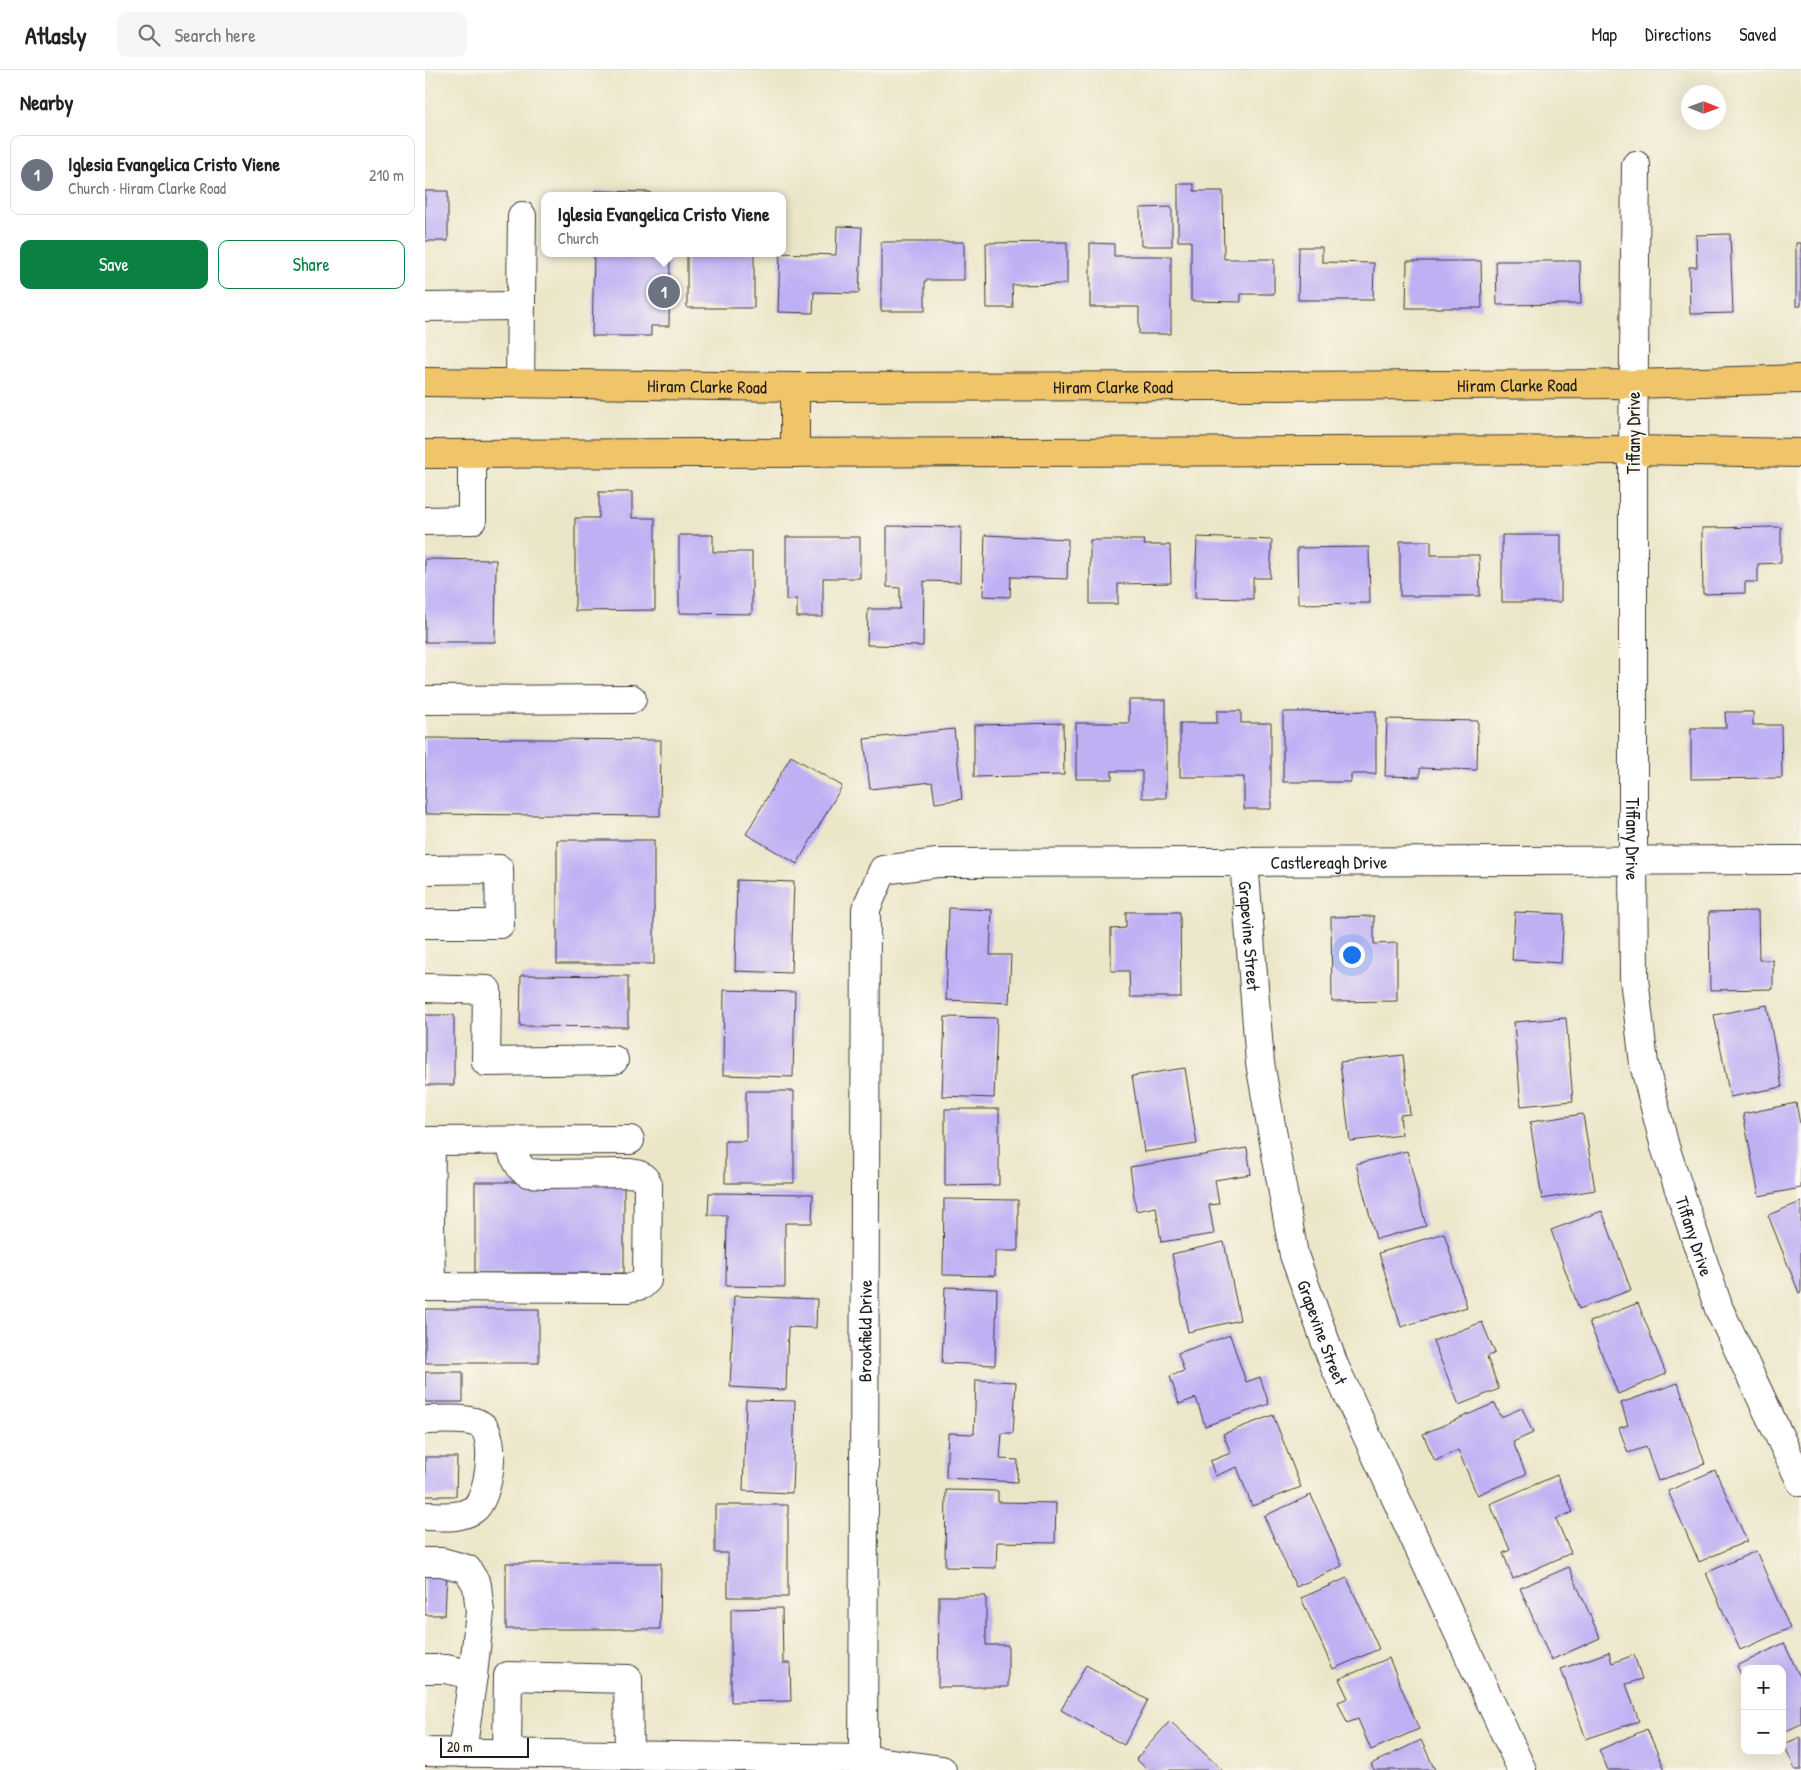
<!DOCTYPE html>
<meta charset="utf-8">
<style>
body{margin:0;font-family:"Patrick Hand",sans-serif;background:#f6f6f6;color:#222}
.controls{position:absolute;right:15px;bottom:15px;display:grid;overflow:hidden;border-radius:10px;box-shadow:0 5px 20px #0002}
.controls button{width:45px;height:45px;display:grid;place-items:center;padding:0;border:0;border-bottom:1px solid #e0e0e0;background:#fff;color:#222;font:25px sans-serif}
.compass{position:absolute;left:1256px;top:15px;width:45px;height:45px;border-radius:50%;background:#fff;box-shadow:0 5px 20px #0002;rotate:91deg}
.scale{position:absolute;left:15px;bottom:12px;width:89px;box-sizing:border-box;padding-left:5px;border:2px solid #1c1c1c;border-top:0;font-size:14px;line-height:18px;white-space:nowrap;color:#1c1c1c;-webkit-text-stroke:4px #fbf7ec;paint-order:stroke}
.you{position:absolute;left:926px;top:884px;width:18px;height:18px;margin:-12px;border:4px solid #fff;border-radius:50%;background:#1a73e8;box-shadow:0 0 0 8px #1a73e833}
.badge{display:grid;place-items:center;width:32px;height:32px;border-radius:50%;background:#0b8043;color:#fff;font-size:16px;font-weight:700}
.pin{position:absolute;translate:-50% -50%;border:2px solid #fff;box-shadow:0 1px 5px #0006}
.popup{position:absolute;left:116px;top:122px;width:245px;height:65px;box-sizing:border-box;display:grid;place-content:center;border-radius:10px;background:#fff;filter:drop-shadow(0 1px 4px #0005);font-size:16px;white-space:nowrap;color:#767676}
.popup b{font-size:19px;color:#222}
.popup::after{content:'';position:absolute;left:50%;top:100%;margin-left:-10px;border:10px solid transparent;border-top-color:#fff}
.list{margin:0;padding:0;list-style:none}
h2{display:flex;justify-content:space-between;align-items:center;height:65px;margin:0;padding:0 20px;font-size:21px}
h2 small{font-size:16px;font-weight:400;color:#767676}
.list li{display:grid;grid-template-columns:32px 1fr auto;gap:15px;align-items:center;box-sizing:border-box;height:80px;margin:0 10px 10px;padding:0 10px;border:1px solid #e0e0e0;border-radius:10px}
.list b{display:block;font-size:19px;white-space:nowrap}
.list p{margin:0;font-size:16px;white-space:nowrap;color:#767676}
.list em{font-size:16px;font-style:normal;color:#767676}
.actions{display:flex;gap:10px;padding:15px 20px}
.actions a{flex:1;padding:11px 0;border:1px solid #0b8043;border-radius:10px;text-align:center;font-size:18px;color:#0b8043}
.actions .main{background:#0b8043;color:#fff}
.icon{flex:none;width:28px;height:28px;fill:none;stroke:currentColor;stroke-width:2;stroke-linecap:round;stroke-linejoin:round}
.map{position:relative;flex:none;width:1376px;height:1700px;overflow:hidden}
header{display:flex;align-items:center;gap:30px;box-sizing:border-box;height:70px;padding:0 25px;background:#fff;border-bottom:1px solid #e0e0e0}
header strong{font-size:24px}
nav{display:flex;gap:28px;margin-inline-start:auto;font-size:18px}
.search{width:350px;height:45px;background:#f6f6f6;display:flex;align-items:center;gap:12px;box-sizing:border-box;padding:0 18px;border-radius:10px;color:#767676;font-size:19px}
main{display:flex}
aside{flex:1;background:#fff}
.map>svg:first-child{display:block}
.building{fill:#bfb0f4}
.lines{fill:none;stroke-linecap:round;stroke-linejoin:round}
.minor-casing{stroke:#3b3a36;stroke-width:30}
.major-casing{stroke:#3b3a36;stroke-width:30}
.minor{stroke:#fff;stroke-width:28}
.major{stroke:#f0c469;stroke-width:28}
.labels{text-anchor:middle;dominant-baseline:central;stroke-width:4.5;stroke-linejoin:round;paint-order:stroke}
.street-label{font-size:18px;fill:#1c1c1c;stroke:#fbf7ec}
</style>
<header>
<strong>Atlasly</strong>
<div class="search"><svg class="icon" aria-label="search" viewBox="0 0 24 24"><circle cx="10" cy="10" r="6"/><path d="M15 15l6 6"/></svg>Search here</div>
<nav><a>Map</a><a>Directions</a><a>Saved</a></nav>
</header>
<main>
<aside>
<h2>Nearby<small></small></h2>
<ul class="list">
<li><span class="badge" style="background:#6b7280">1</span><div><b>Iglesia Evangelica Cristo Viene</b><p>Church · Hiram Clarke Road</p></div><em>210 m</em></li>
</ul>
<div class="actions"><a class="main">Save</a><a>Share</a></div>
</aside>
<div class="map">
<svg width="1376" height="1700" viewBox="0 0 1376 1700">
<rect width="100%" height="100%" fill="#fbf7ec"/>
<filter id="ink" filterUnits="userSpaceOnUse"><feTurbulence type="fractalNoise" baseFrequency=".02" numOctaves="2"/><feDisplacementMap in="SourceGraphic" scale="10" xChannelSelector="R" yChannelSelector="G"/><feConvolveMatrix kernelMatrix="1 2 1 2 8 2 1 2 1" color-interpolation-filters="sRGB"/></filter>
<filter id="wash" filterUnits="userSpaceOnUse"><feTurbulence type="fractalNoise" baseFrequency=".0096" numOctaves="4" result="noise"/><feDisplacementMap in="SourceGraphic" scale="20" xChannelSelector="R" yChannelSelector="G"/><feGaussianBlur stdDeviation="1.12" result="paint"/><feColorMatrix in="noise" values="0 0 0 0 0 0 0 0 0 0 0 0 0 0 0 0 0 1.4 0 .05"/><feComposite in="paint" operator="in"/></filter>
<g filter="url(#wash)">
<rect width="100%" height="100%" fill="#ece6c9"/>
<g id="blocks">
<path class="building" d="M 753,114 L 769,114 L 769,121 L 798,121 L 799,189 L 849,189 L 849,224 L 816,224 L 816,232 L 766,231 L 766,171 L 753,171 Z
M 0,121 L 23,121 L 23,171 L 0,171 Z
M 169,121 L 225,122 L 225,126 L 169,126 Z
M 747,137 L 747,176 L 716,176 L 715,138 Z
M 412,156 L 437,157 L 434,223 L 389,222 L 388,243 L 353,242 L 355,183 L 411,185 Z
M 1305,164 L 1308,243 L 1265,244 L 1264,197 L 1272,197 L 1271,165 Z
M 456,172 L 539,172 L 539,210 L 500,210 L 500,241 L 456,241 Z
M 642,172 L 642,214 L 587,215 L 588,238 L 562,238 L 561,173 Z
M 665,173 L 689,174 L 689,186 L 746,186 L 746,264 L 714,264 L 714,237 L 665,237 Z
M 1371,173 L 1376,173 L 1376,236 L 1371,236 Z
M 874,177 L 897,177 L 897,192 L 949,193 L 948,230 L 873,230 Z
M 169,183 L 245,183 L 244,256 L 226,256 L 226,266 L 167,266 Z
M 262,183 L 329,183 L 329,238 L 262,238 Z
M 982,191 L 1056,191 L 1057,238 L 981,238 Z
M 1071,191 L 1155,191 L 1156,234 L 1072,235 Z
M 174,422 L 207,422 L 207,448 L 230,448 L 230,540 L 150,541 L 150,448 L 174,448 Z
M 462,456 L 536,457 L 535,512 L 499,511 L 498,576 L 442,575 L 443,539 L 475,539 L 475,518 L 462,517 Z
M 1356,457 L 1356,493 L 1333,494 L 1333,512 L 1320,512 L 1320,523 L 1278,524 L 1277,458 Z
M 254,465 L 288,465 L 288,482 L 327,482 L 327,544 L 254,543 Z
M 560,465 L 643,469 L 642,509 L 586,507 L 585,527 L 558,526 Z
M 1077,465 L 1136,465 L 1136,532 L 1077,532 Z
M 361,467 L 435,467 L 435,508 L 398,508 L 398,547 L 372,547 L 372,529 L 361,530 Z
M 772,467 L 847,470 L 845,508 L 828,508 L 828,529 L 770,528 Z
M 665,470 L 720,470 L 719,475 L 745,475 L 746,513 L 693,514 L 693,534 L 665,534 Z
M 975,471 L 1006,471 L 1006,485 L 1054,485 L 1055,526 L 975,526 Z
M 944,477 L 945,533 L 873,534 L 872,478 Z
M 0,489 L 71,490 L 70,572 L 0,572 Z
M 704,630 L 741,630 L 741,728 L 717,728 L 717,701 L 687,701 L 687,709 L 651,709 L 651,653 L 704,653 Z
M 792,641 L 816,641 L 816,653 L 846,653 L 846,739 L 819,739 L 819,707 L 755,707 L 755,653 L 792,653 Z
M 951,641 L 951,704 L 926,704 L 926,712 L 858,712 L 858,642 Z
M 1300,642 L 1328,642 L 1328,655 L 1356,655 L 1357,708 L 1266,709 L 1266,658 L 1301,658 Z
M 962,649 L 1053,651 L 1052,700 L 995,698 L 995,707 L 960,706 Z
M 638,653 L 639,705 L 549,707 L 549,655 Z
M 529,659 L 537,729 L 510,733 L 507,712 L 445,719 L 439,669 Z
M 0,668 L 236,670 L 235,746 L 0,744 Z
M 366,686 L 417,716 L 372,794 L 321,764 Z
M 132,770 L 229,770 L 229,894 L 132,894 Z
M 312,810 L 369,812 L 366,903 L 310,901 Z
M 524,838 L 567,840 L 565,885 L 586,885 L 584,933 L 521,930 Z
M 1333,841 L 1334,890 L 1348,890 L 1348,919 L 1285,920 L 1284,842 Z
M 701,842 L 755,842 L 756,927 L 705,927 L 704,901 L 686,901 L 686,859 L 701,858 Z
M 1090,842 L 1139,844 L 1136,893 L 1087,890 Z
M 949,846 L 949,874 L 972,873 L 972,931 L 907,932 L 906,847 Z
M 96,905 L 203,906 L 203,957 L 95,956 Z
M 299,920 L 370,922 L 368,1007 L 298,1005 Z
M 1342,935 L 1357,1017 L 1305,1027 L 1289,945 Z
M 0,945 L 29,945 L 29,1015 L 0,1015 Z
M 520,947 L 572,948 L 569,1028 L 517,1026 Z
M 1141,948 L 1148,1031 L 1096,1036 L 1089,952 Z
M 978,985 L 985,1044 L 975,1045 L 977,1065 L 925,1071 L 915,992 Z
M 760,998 L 772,1074 L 719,1082 L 707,1006 Z
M 321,1021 L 369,1021 L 369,1113 L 300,1113 L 300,1071 L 321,1071 Z
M 1371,1033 L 1376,1059 L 1376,1118 L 1334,1126 L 1318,1044 Z
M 520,1039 L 574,1039 L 574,1115 L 520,1116 Z
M 1158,1044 L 1170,1120 L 1117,1129 L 1105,1052 Z
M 822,1078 L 826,1104 L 790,1110 L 794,1134 L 784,1135 L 789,1164 L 736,1172 L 731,1137 L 711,1141 L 705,1097 Z
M 982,1081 L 1001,1156 L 951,1169 L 931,1094 Z
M 50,1112 L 199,1112 L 199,1203 L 50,1203 Z
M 284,1123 L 388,1124 L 387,1153 L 360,1153 L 360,1217 L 301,1216 L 302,1145 L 283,1145 Z
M 519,1129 L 593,1130 L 593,1181 L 570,1181 L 570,1206 L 518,1205 Z
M 1376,1132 L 1376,1222 L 1374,1223 L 1343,1145 Z
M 1177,1141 L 1206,1220 L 1154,1239 L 1126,1160 Z
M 1019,1163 L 1042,1237 L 976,1257 L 954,1183 Z
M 799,1172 L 815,1250 L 763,1262 L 747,1184 Z
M 520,1217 L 572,1219 L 570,1295 L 517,1293 Z
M 309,1226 L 392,1229 L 391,1258 L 363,1257 L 361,1320 L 305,1317 Z
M 1213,1233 L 1241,1304 L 1193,1324 L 1164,1252 Z
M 0,1239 L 114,1239 L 114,1293 L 0,1293 Z
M 1057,1252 L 1070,1283 L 1062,1287 L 1074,1319 L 1034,1335 L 1008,1271 Z
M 805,1265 L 821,1312 L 835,1307 L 844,1334 L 780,1356 L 771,1328 L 754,1334 L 745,1306 L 759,1301 L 753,1283 Z
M 0,1302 L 38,1302 L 38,1332 L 0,1332 Z
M 551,1310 L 591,1312 L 588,1363 L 577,1363 L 575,1389 L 593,1390 L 592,1412 L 521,1408 L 523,1363 L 549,1364 Z
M 1253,1313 L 1280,1394 L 1233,1411 L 1221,1377 L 1203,1383 L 1194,1358 L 1203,1355 L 1196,1333 Z
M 321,1330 L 370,1331 L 367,1423 L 318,1421 Z
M 1070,1333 L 1076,1347 L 1097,1338 L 1108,1363 L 1088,1372 L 1101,1404 L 1052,1425 L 1033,1380 L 1010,1391 L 998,1364 Z
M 848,1345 L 876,1417 L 827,1436 L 812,1397 L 790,1406 L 785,1391 L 806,1383 L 798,1364 Z
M 0,1387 L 32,1387 L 31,1426 L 0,1426 Z
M 1290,1400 L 1322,1471 L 1274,1492 L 1243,1421 Z
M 1132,1405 L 1148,1442 L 1131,1449 L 1146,1483 L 1088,1509 L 1078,1483 L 1085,1480 L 1065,1434 Z
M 521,1420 L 573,1421 L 573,1432 L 631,1433 L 630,1473 L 572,1472 L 571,1498 L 520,1497 Z
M 886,1425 L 917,1496 L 871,1517 L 839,1446 Z
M 290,1435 L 363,1435 L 363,1527 L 303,1527 L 303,1483 L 290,1483 Z
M 1331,1481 L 1365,1558 L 1315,1580 L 1281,1503 Z
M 81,1493 L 236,1493 L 235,1559 L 81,1559 Z
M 1144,1497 L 1175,1568 L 1126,1590 L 1095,1518 Z
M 0,1501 L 22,1501 L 20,1545 L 0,1545 Z
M 922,1508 L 954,1579 L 908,1599 L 876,1528 Z
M 514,1526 L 561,1526 L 561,1575 L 583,1575 L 583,1617 L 513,1617 Z
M 357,1538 L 358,1593 L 365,1593 L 366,1631 L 306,1632 L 306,1539 Z
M 1359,1573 L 1376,1609 L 1376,1654 L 1357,1663 L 1357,1599 L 1320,1599 L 1320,1613 L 1312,1596 Z
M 1184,1582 L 1187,1593 L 1209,1585 L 1217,1609 L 1201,1614 L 1214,1651 L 1161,1669 L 1136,1599 Z
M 964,1588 L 994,1659 L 946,1680 L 933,1649 L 922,1653 L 913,1632 L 923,1628 L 914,1609 Z
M 661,1595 L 723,1630 L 699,1675 L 636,1640 Z
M 745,1651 L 797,1700 L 723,1700 L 711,1689 Z
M 1222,1659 L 1240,1700 L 1183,1700 L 1174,1680 Z
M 1376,1667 L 1376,1700 L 1370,1700 L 1359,1674 Z
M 996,1670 L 1010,1700 L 949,1700 L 946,1694 Z"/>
</g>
</g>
<g filter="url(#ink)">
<use href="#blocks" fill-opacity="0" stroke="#3b3a36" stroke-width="1"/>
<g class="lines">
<defs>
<g id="minor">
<path id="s1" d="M 1211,95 L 1208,380 L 1208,791 L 1209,908 L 1219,994 L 1240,1077 L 1294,1239 L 1376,1412"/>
<path d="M 0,237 L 96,236"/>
<path d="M 95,313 L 97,146"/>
<path d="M 0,451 L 47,450 L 47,384"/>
<path d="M 0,630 L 207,629"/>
<path id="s2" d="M 819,791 L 835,993 L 869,1185 L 909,1295 L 1097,1700"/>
<path d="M 0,800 L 74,799 L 75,854 L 0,854"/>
<path d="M 0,918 L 62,920 L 61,992 L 189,990"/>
<path d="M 0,1071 L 205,1070"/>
<path d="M 0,1153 L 5,1153 L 6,1071"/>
<path d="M 5,1153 L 6,1217"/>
<path d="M 0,1217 L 202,1218 L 217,1215 L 222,1210 L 223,1114 C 218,1105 214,1104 204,1103 L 120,1104 L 103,1103 L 96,1098 L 89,1086 L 84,1071"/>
<path d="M 0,1350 C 15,1350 44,1347 56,1355 C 73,1366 64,1430 48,1440 C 33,1449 17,1446 0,1446"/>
<path d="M 0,1492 L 17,1492 L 42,1499 L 52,1515 L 55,1542 L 48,1605"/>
<path d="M 0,1599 L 21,1599 L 48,1605 L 37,1683"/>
<path d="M 0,1682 L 438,1689 L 517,1700"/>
<path d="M 82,1683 L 83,1606 L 203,1609 L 204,1685"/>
<path id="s3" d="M 438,1700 L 441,839 L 458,800 L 512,793 L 1376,790"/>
</g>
<g id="major">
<path id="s4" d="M 0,312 L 370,317 L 822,316 L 1208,314 L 1376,309"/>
<path d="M 370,317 L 370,383"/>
<path d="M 0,384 L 1208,380 L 1376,383"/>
</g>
</defs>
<use href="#minor" class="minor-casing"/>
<use href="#major" class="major-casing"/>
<use href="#minor" class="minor"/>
<use href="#major" class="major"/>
</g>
</g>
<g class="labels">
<g class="street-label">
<text stroke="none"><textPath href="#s4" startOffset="1092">Hiram Clarke Road</textPath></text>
<text stroke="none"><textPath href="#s4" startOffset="282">Hiram Clarke Road</textPath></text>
<text stroke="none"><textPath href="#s4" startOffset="688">Hiram Clarke Road</textPath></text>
<text transform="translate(1208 363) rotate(-90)">Tiffany Drive</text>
<text stroke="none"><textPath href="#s1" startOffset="674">Tiffany Drive</textPath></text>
<text stroke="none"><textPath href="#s3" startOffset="1350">Castlereagh Drive</textPath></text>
<text stroke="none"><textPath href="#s2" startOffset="75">Grapevine Street</textPath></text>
<text stroke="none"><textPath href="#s1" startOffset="1079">Tiffany Drive</textPath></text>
<text stroke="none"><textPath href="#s3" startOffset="439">Brookfield Drive</textPath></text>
<text stroke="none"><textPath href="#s2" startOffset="480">Grapevine Street</textPath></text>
</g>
</g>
</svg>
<div class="controls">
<button>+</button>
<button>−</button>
</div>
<svg class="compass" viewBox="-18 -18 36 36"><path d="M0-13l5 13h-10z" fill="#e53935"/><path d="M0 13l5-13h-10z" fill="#767676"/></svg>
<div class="scale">20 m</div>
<div class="you"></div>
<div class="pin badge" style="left:239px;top:222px;background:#6b7280">1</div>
<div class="popup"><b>Iglesia Evangelica Cristo Viene</b>Church</div>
</div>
</main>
